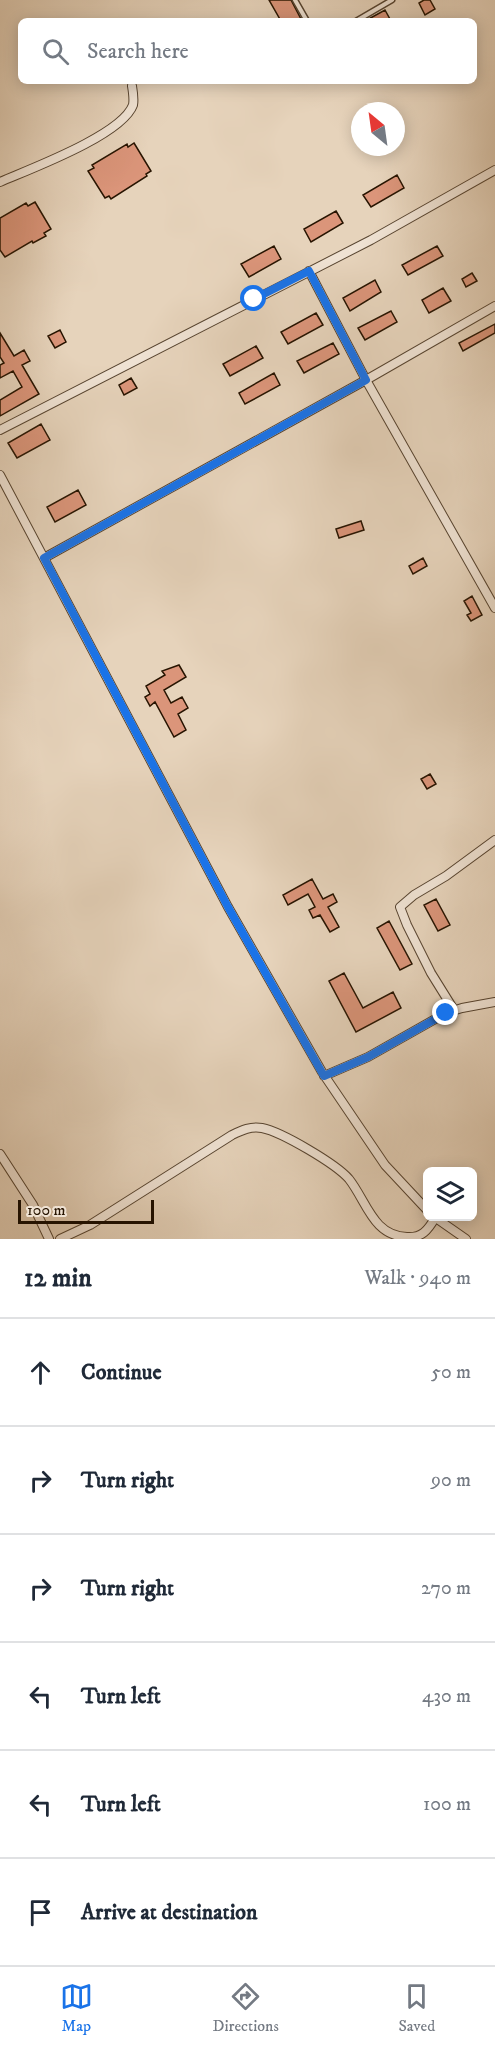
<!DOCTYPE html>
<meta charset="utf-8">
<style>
body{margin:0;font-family:"IM FELL DW Pica",serif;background:#f2f2f3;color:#1f2937}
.controls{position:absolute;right:18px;bottom:18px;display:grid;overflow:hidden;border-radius:9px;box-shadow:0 3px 15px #0003}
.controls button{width:54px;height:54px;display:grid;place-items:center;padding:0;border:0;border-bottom:2px solid #e0e1e3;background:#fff;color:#1f2937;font:30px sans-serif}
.compass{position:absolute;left:351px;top:102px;width:54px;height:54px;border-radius:50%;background:#fff;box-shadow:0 3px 15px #0003;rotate:331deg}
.scale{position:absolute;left:18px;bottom:15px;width:136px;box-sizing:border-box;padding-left:6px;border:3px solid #271401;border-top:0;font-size:16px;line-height:21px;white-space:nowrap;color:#271401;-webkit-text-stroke:4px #efe2d3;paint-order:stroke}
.stop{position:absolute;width:18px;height:18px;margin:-14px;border:4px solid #1a73e8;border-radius:50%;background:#fff}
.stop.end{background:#1a73e8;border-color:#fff;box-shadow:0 2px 6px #0008}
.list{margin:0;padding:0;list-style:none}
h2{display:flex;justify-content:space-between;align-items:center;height:78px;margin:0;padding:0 24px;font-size:26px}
h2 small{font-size:20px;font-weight:400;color:#747a83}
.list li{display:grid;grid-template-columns:39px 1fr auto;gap:18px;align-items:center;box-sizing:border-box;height:108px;padding:0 24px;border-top:2px solid #e0e1e3}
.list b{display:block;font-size:22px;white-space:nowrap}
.list em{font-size:20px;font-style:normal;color:#747a83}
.icon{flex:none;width:33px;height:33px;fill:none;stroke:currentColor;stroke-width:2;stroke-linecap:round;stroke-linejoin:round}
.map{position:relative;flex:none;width:495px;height:1239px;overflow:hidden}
.search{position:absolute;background:#fff;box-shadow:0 3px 15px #0003;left:18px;right:18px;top:18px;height:66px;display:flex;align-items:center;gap:15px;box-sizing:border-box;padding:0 21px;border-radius:9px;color:#747a83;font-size:22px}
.sheet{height:726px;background:#fff}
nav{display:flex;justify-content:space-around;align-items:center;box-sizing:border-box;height:84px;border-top:2px solid #e0e1e3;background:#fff;font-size:16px;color:#747a83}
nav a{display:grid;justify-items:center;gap:3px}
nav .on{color:#1a73e8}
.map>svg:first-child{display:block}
.building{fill:#db957a;stroke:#271401;stroke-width:1.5}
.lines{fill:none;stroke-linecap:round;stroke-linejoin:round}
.service-casing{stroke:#574430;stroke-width:7}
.minor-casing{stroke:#574430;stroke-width:10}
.service{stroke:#efe2d3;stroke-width:4}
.minor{stroke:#efe2d3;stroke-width:8}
.route{stroke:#1a73e8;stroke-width:8}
</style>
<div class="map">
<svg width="495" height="1239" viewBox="0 0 495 1239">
<rect width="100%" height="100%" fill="#e6d3bb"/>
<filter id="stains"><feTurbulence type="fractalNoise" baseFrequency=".00333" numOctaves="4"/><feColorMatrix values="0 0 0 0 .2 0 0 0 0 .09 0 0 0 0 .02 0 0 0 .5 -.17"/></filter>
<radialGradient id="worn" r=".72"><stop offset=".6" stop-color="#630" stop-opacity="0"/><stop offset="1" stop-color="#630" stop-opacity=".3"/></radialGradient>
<path class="building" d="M 269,0 L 291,0 L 302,21 L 281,21 Z
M 424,0 L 430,0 L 435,9 L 425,15 L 419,3 Z
M 385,10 L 391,21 L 365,21 Z
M 134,143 L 151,171 L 146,174 L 147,176 L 111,199 L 109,196 L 105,198 L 88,171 L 94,168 L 92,165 L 127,144 L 128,147 Z
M 397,175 L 404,188 L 371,207 L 363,195 Z
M 35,202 L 51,229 L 44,233 L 46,236 L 33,243 L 32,241 L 5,257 L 0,250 L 0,218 L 26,203 L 28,206 Z
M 336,211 L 343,223 L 311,242 L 304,229 Z
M 274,246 L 281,259 L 249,277 L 241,264 Z
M 437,246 L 443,256 L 408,275 L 402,265 Z
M 472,273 L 477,281 L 466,287 L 462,279 Z
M 375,280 L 381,292 L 350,311 L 343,298 Z
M 443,288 L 451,301 L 429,313 L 422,300 Z
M 391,311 L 397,322 L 365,340 L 358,328 Z
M 316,313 L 323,325 L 288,344 L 281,332 Z
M 495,324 L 495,333 L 463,351 L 459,343 Z
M 60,330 L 66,342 L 55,348 L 48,336 Z
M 0,333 L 14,356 L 24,350 L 30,361 L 22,365 L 39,394 L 0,416 L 0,400 L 22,387 L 13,371 L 0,378 L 0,365 L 4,363 L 0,357 Z
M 333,343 L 339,354 L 304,373 L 297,361 Z
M 256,346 L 263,358 L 230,376 L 223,364 Z
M 274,373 L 280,385 L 245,404 L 239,393 Z
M 131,378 L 137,388 L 124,395 L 119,385 Z
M 41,424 L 50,440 L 17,458 L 8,443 Z
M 78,490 L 86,505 L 55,522 L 47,507 Z
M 361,521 L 364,530 L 339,538 L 336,529 Z
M 423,558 L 427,566 L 413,574 L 409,566 Z
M 472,596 L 482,615 L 471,621 L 467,615 L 471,613 L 464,601 Z
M 179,665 L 186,677 L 164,690 L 171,703 L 182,697 L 188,708 L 178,714 L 186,730 L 174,737 L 155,702 L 150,706 L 145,697 L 150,694 L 146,686 L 165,675 L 162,671 Z
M 430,774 L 436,784 L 427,789 L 421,779 Z
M 312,879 L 323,899 L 333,894 L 337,902 L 328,907 L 339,927 L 330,932 L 320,915 L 313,918 L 309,910 L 315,907 L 308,894 L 288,905 L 283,895 Z
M 436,899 L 450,925 L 438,931 L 424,905 Z
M 389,921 L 412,964 L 400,970 L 377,928 Z
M 344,973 L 363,1008 L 393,992 L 401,1008 L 356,1032 L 329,981 Z"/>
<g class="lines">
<defs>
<path id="service" d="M 295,0 L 307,21
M 356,21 L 392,0"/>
<path id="minor" d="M 0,182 C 30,169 122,135 133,105 C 134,100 133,92 132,86
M 309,271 L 366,380 L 495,608
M 0,430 L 371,240 L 495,170
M 0,475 L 228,907 L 322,1072 L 385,1165 L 428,1211
M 44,558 L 366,380 L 495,306
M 454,1010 L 431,973 L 407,925 L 400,907 L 414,895 L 446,876 L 495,840
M 324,1076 L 368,1057 L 446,1013 L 462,1008 L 495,1002
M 0,1154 L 33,1205 L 49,1239
M 433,1216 L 466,1239
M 60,1239 L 90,1225 L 232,1135 C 242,1130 251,1126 262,1128 C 282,1132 336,1164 349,1179 C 367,1202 373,1236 407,1237 C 422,1238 428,1230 435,1218"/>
</defs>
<use href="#service" class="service-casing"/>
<use href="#minor" class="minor-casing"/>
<use href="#service" class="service"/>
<use href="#minor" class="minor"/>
</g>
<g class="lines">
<path class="route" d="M 254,299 L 309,271 L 366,380 L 44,558 L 228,907 L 324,1076 L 368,1057 L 446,1013"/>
</g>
<rect width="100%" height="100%" filter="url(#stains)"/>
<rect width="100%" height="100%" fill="url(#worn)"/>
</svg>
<div class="controls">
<button><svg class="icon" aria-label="layers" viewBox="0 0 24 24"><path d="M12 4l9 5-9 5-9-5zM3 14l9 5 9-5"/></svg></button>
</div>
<svg class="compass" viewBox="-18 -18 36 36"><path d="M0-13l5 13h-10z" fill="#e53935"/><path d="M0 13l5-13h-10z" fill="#747a83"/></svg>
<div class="scale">100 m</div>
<div class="stop" style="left:254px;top:299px"></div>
<div class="stop end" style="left:446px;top:1013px"></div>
<div class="search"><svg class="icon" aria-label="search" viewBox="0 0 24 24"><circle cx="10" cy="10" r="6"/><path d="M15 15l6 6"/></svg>Search here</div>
</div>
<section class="sheet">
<h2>12 min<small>Walk · 940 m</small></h2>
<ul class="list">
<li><svg class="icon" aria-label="ahead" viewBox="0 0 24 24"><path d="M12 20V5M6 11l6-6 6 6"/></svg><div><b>Continue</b></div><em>50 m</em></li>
<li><svg class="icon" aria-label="right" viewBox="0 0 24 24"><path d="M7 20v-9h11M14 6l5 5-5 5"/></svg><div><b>Turn right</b></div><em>90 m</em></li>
<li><svg class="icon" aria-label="right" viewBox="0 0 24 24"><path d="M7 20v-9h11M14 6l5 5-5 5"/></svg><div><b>Turn right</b></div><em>270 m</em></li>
<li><svg class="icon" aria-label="left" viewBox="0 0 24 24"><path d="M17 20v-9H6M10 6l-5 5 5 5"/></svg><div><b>Turn left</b></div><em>430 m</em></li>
<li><svg class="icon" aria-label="left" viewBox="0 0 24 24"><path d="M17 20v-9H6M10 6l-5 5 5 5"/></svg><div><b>Turn left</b></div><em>100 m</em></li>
<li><svg class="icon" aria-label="arrive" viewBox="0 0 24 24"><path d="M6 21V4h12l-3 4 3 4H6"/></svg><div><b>Arrive at destination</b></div></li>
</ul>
</section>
<nav>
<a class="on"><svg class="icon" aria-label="map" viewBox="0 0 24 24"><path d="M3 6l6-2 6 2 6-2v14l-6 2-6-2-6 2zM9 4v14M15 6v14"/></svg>Map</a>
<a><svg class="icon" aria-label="directions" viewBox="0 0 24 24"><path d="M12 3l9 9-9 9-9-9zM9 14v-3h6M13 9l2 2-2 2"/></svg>Directions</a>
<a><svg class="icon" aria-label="saved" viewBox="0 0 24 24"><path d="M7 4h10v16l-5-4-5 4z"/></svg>Saved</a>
</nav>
